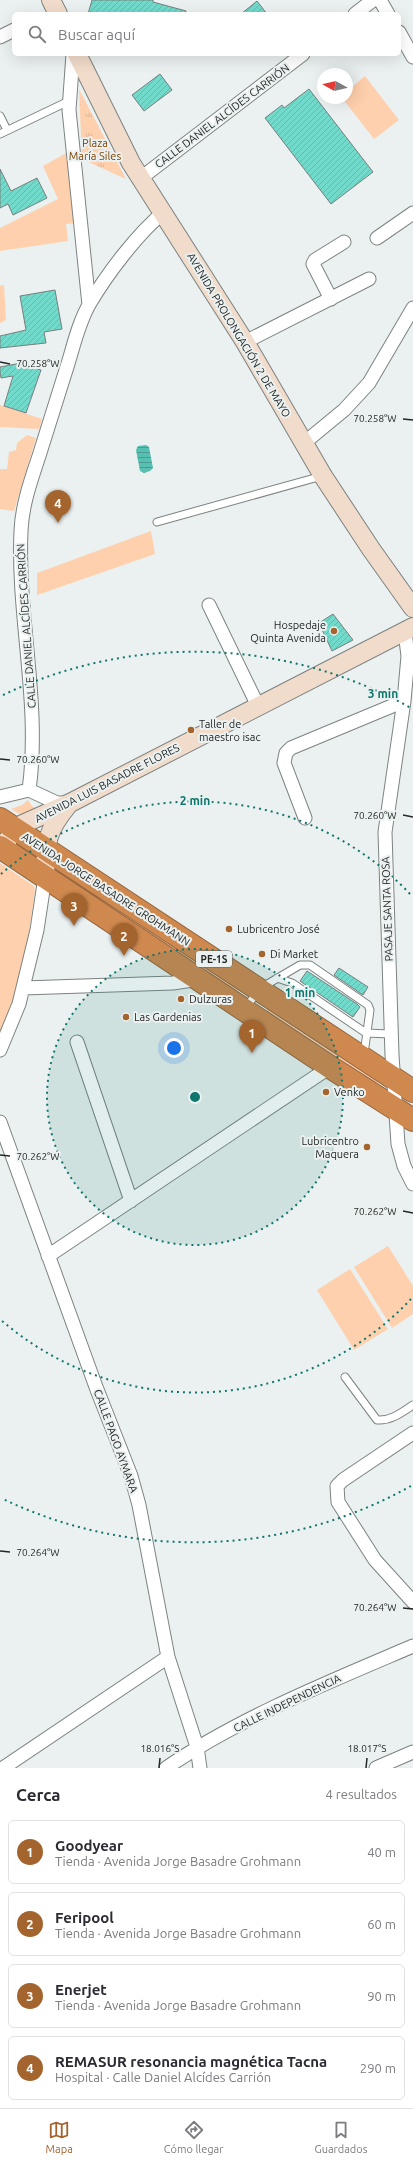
<!DOCTYPE html>
<html lang="es">
<meta charset="utf-8">
<style>
body{margin:0;font-family:Ubuntu,sans-serif;background:#f7f7f7;color:#2b2b33}
.compass{position:absolute;left:317px;top:68px;width:36px;height:36px;border-radius:50%;background:#fff;box-shadow:0 4px 16px #0002;rotate:278deg}
.you{position:absolute;left:174px;top:1048px;width:14px;height:14px;margin:-10px;border:3px solid #fff;border-radius:50%;background:#1a73e8;box-shadow:0 0 0 6px #1a73e833}
.badge{display:grid;place-items:center;width:26px;height:26px;border-radius:50%;background:#a4642d;color:#fff;font-size:13px;font-weight:700}
.pin{position:absolute;translate:-50% -33px;filter:drop-shadow(0 1px 2px #0008)}
.pin::after{content:'';position:absolute;top:21px;width:14px;height:12px;background:inherit;clip-path:polygon(0 0,100% 0,50% 100%)}
.list{margin:0;padding:0;list-style:none}
h2{display:flex;justify-content:space-between;align-items:center;height:52px;margin:0;padding:0 16px;font-size:17px}
h2 small{font-size:13px;font-weight:400;color:#7c7c81}
.list li{display:grid;grid-template-columns:26px 1fr auto;gap:12px;align-items:center;box-sizing:border-box;height:64px;margin:0 8px 8px;padding:0 8px;border:1px solid #e1e1e2;border-radius:6px}
.list b{display:block;font-size:15px;white-space:nowrap}
.list p{margin:0;font-size:13px;white-space:nowrap;color:#7c7c81}
.list em{font-size:13px;font-style:normal;color:#7c7c81}
.icon{flex:none;width:22px;height:22px;fill:none;stroke:currentColor;stroke-width:2;stroke-linecap:round;stroke-linejoin:round}
.map{position:relative;flex:none;width:413px;height:1768px;overflow:hidden}
.search{position:absolute;background:#fff;box-shadow:0 4px 16px #0002;left:12px;right:12px;top:12px;height:44px;display:flex;align-items:center;gap:10px;box-sizing:border-box;padding:0 14px;border-radius:6px;color:#7c7c81;font-size:15px}
.sheet{height:340px;background:#fff}
nav{display:flex;justify-content:space-around;align-items:center;box-sizing:border-box;height:56px;border-top:1px solid #e1e1e2;background:#fff;font-size:11px;color:#7c7c81}
nav a{display:grid;justify-items:center;gap:2px}
nav .on{color:#a4642d}
.map>svg:first-child{display:block}
.grass{fill:#ffd0ad}
.park{fill:url(#park-tufts)}
.water{fill:url(#water-rules)}
.building{fill:url(#building-hatch);stroke:#787f7d}
.lines{fill:none;stroke-linecap:round;stroke-linejoin:round}
.lane-casing{stroke:#7c8381;stroke-width:9}
.street-casing{stroke:#7c8381;stroke-width:15}
.secondary-casing{stroke:#7c8381;stroke-width:20}
.highway-casing{stroke:#946640;stroke-width:24}
.lane{stroke:#fff;stroke-width:7}
.street{stroke:#fff;stroke-width:13}
.secondary{stroke:#f1dbca;stroke-width:18}
.highway{stroke:#cf884e;stroke-width:22}
.ticks{fill:none;stroke:#252827;stroke-width:1.5}
.ring{fill:none;stroke:#0f766e;stroke-width:2;stroke-dasharray:2 4}
.poi-dot{fill:#a4642d;stroke:#eaf1f0;stroke-width:1.5}
.labels{text-anchor:middle;dominant-baseline:central;stroke-width:4;stroke-linejoin:round;paint-order:stroke}
.shield{fill:#eaf1f0;stroke:#606463;stroke-width:1}
.shield-label{font-size:10px;font-weight:bold;fill:#252827}
.street-label{font-size:11px;fill:#252827;stroke:#eaf1f0}
.park-label{font-size:11px;fill:#7e4406;stroke:#eaf1f0}
.poi-label{font-size:11px;fill:#252827;stroke:#eaf1f0;text-anchor:start}
.ticks-label{font-size:10px;text-anchor:middle;fill:#252827;stroke:#eaf1f0;stroke-width:4;stroke-linejoin:round;paint-order:stroke}
.centre{fill:#0f766e;stroke:#eaf1f0;stroke-width:2}
.ring-label{font-size:12px;text-anchor:middle;font-weight:bold;fill:#0f766e;stroke:#eaf1f0;stroke-width:4;stroke-linejoin:round;paint-order:stroke}
</style>
<div class="map">
<svg width="413" height="1768" viewBox="0 0 413 1768">
<defs>
<pattern id="park-tufts" width="24" height="20" patternUnits="userSpaceOnUse"><rect width="24" height="20" fill="#ffd0ad"/><path d="M3 7l-1-3M5 7V3M7 7l1-3M15 17l-1-3M17 17v-4M19 17l1-3" fill="none" stroke="#dab395"/></pattern>
<pattern id="water-rules" width="6" height="5" patternUnits="userSpaceOnUse"><rect width="6" height="5" fill="#57c0b2"/><path d="M0 2.5h6" fill="none" stroke="#489c91"/></pattern>
<pattern id="building-hatch" width="6" height="6" patternUnits="userSpaceOnUse"><rect width="6" height="6" fill="#72dacb"/><path d="M-1 1l2-2M0 6l6-6M5 7l2-2" fill="none" stroke="#63bbae"/></pattern>
</defs>
<rect width="100%" height="100%" fill="#eaf1f0"/>
<path class="grass" d="M 365,76 L 399,120 L 374,139 L 342,98 L 347,98 L 347,91 Z
M 68,152 L 78,223 L 66,224 L 68,241 L 0,251 L 0,228 L 58,199 L 43,166 Z
M 4,285 L 6,320 L 0,323 L 0,286 Z
M 0,405 L 42,419 L 39,429 L 0,427 Z
M 27,435 L 36,438 L 14,511 L 0,509 L 0,469 L 7,469 L 9,452 L 16,450 L 17,443 Z
M 151,531 L 155,554 L 37,595 L 37,573 Z
M 28,800 L 32,806 L 37,809 L 21,815 L 11,809 L 22,805 Z
M 0,863 L 34,886 L 35,891 L 22,980 L 0,1038 Z
M 59,866 L 239,988 L 237,991 L 231,993 L 53,873 L 53,867 Z
M 267,1008 L 379,1079 L 377,1083 L 372,1084 L 267,1015 Z
M 388,1246 L 413,1286 L 413,1314 L 392,1328 L 354,1267 Z
M 350,1269 L 388,1329 L 354,1350 L 317,1290 Z"/>
<path class="park" d="M 79,89 L 126,179 L 82,159 Z"/>
<path class="water" d="M 146,445 L 149,447 L 153,468 L 150,471 L 144,473 L 140,471 L 136,450 L 138,446 Z"/>
<path class="building" d="M 92,0 L 153,0 L 153,2 L 186,11 L 186,14 L 88,14 Z
M 257,1 L 267,14 L 241,14 Z
M 160,74 L 172,90 L 144,111 L 132,95 Z
M 309,89 L 373,172 L 331,204 L 265,118 L 282,105 L 284,108 Z
M 0,169 L 11,191 L 37,178 L 47,198 L 13,215 L 8,204 L 0,208 Z
M 55,290 L 62,329 L 44,332 L 46,343 L 0,348 L 0,336 L 26,330 L 20,296 Z
M 21,363 L 41,370 L 26,413 L 4,406 L 13,376 L 1,378 L 0,372 L 0,367 Z
M 333,614 L 353,640 L 332,651 L 319,623 Z
M 339,968 L 368,987 L 363,995 L 334,975 Z
M 307,971 L 357,1004 L 360,1007 L 353,1017 L 300,981 Z"/>
<g class="lines">
<defs>
<path id="lane" d="M 0,116 L 7,130
M 0,134 L 69,101
M 157,522 L 322,476
M 277,978 L 292,983 L 366,1033 L 391,1034
M 246,1008 L 259,989 L 300,965 L 310,965 L 368,1005 L 370,1010 L 364,1054
M 345,1377 L 377,1420 C 391,1421 401,1413 413,1405"/>
<path id="street" d="M 380,0 L 388,14
M 355,14 L 373,0
M 399,32 L 413,57
M 0,37 L 14,30
M 73,54 L 69,110 L 89,305
M 141,178 L 303,54
M 377,238 L 413,213
M 331,299 L 313,264 L 315,260 L 344,242
M 245,342 L 369,279
M 304,443 L 344,410 L 369,383 L 413,308
M 209,605 L 258,706
M 405,632 L 408,656 L 404,701 L 385,832 L 392,1055 L 398,1144 L 404,1166 L 413,1184
M 29,790 C 41,704 17,617 21,531 C 22,505 31,480 39,456 C 48,427 57,398 66,370 C 73,349 78,323 90,303 C 107,274 138,233 164,212
M 0,797 L 29,790 L 57,803 L 69,803
M 305,818 L 284,763 L 286,753 L 291,748 L 404,701
M 23,988 L 173,983 L 199,979
M 77,1042 L 131,1201
M 0,1050 L 19,1004 L 37,930 L 45,877
M 0,1122 L 96,1387 L 131,1476 L 139,1505 L 168,1657 L 197,1747 L 200,1768
M 48,1256 L 330,1067
M 413,1433 L 343,1480 L 337,1486 L 338,1502 L 375,1560 L 413,1602
M 3,1768 L 168,1657
M 166,1768 C 239,1718 331,1681 413,1646
M 376,1768 L 413,1752"/>
<path id="secondary" d="M 51,0 L 58,14
M 77,54 L 131,163 L 245,342 L 323,476 L 371,549 L 413,608
M 3,849 L 14,828 L 70,803 L 413,627
M 45,877 C 46,843 45,833 68,805"/>
<path id="highway" d="M 0,819 L 413,1091
M 0,847 L 330,1067 L 413,1120"/>
</defs>
<use href="#lane" class="lane-casing"/>
<use href="#street" class="street-casing"/>
<use href="#secondary" class="secondary-casing"/>
<use href="#highway" class="highway-casing"/>
<use href="#lane" class="lane"/>
<use href="#street" class="street"/>
<use href="#secondary" class="secondary"/>
<use href="#highway" class="highway"/>
</g>
<path class="ticks" d="M 0,362 L 10,364M 403,419 L 413,420M 0,759 L 10,760M 403,815 L 413,817M 0,1155 L 10,1156M 403,1211 L 413,1213M 0,1551 L 10,1552M 403,1608 L 413,1609M 159,1768 L 160,1758M 366,1768 L 367,1758"/>
<circle cx="195" cy="1097" r="148" fill="#0f766e" fill-opacity=".12"/>
<g class="ring">
<circle cx="195" cy="1097" r="148"/>
<path d="M411 1299A296 296 0 0 1 1 1320M1 874A296 296 0 0 1 411 895"/>
<path d="M411 1486A445 445 0 0 1 3 1499M3 695A445 445 0 0 1 411 708"/>
</g>
<g class="poi-dot">
<circle cx="334" cy="631" r="4"/>
<circle cx="191" cy="730" r="4"/>
<circle cx="229" cy="929" r="4"/>
<circle cx="262" cy="954" r="4"/>
<circle cx="181" cy="999" r="4"/>
<circle cx="126" cy="1017" r="4"/>
<circle cx="326" cy="1092" r="4"/>
<circle cx="367" cy="1147" r="4"/>
</g>
<g class="labels">
<rect class="shield" x="196" y="951" width="36" height="16" rx="3"/>
<g class="shield-label">
<text x="214" y="959">PE-1S</text>
</g>
<g class="street-label">
<text transform="translate(222 116) rotate(-37)">CALLE DANIEL ALCÍDES CARRIÓN</text>
<text transform="translate(239 335) rotate(59)">AVENIDA PROLONGACIÓN 2 DE MAYO</text>
<text transform="translate(26 626) rotate(-94)">CALLE DANIEL ALCÍDES CARRIÓN</text>
<text transform="translate(107 783) rotate(-27)">AVENIDA LUIS BASADRE FLORES</text>
<text transform="translate(106 889) rotate(33)">AVENIDA JORGE BASADRE GROHMANN</text>
<text transform="translate(387 909) rotate(-92)">PASAJE SANTA ROSA</text>
<text transform="translate(116 1441) rotate(70)">CALLE PAGO AYMARA</text>
<text transform="translate(287 1703) rotate(-26)">CALLE INDEPENDENCIA</text>
</g>
<g class="park-label">
<text x="95" y="143">Plaza<tspan x="95" dy="13">María Siles</tspan></text>
</g>
<g class="poi-label">
<text x="326" y="625" text-anchor="end">Hospedaje<tspan x="326" dy="13">Quinta Avenida</tspan></text>
<text x="199" y="724">Taller de<tspan x="199" dy="13">maestro isac</tspan></text>
<text x="237" y="929">Lubricentro José</text>
<text x="270" y="954">Di Market</text>
<text x="189" y="999">Dulzuras</text>
<text x="134" y="1017">Las Gardenias</text>
<text x="334" y="1092">Venko</text>
<text x="359" y="1141" text-anchor="end">Lubricentro<tspan x="359" dy="13">Maquera</tspan></text>
</g>
</g>
<g class="ticks-label">
<text x="38" y="367">70.258°W</text>
<text x="375" y="422">70.258°W</text>
<text x="38" y="763">70.260°W</text>
<text x="375" y="819">70.260°W</text>
<text x="38" y="1160">70.262°W</text>
<text x="375" y="1215">70.262°W</text>
<text x="38" y="1556">70.264°W</text>
<text x="375" y="1611">70.264°W</text>
<text x="160" y="1752">18.016°S</text>
<text x="367" y="1752">18.017°S</text>
</g>
<circle cx="195" cy="1097" r="6" class="centre"/>
<g class="ring-label">
<text x="383" y="698">3 min</text>
<text x="195" y="805">2 min</text>
<text x="300" y="997">1 min</text>
</g>
</svg>
<svg class="compass" viewBox="-18 -18 36 36"><path d="M0-13l5 13h-10z" fill="#e53935"/><path d="M0 13l5-13h-10z" fill="#7c7c81"/></svg>
<div class="you"></div>
<div class="pin badge" style="left:252px;top:1053px">1</div>
<div class="pin badge" style="left:124px;top:956px">2</div>
<div class="pin badge" style="left:74px;top:926px">3</div>
<div class="pin badge" style="left:58px;top:523px">4</div>
<div class="search"><svg class="icon" aria-label="search" viewBox="0 0 24 24"><circle cx="10" cy="10" r="6"/><path d="M15 15l6 6"/></svg>Buscar aquí</div>
</div>
<section class="sheet">
<h2>Cerca<small>4 resultados</small></h2>
<ul class="list">
<li><span class="badge">1</span><div><b>Goodyear</b><p>Tienda · Avenida Jorge Basadre Grohmann</p></div><em>40 m</em></li>
<li><span class="badge">2</span><div><b>Feripool</b><p>Tienda · Avenida Jorge Basadre Grohmann</p></div><em>60 m</em></li>
<li><span class="badge">3</span><div><b>Enerjet</b><p>Tienda · Avenida Jorge Basadre Grohmann</p></div><em>90 m</em></li>
<li><span class="badge">4</span><div><b>REMASUR resonancia magnética Tacna</b><p>Hospital · Calle Daniel Alcídes Carrión</p></div><em>290 m</em></li>
</ul>
</section>
<nav>
<a class="on"><svg class="icon" aria-label="map" viewBox="0 0 24 24"><path d="M3 6l6-2 6 2 6-2v14l-6 2-6-2-6 2zM9 4v14M15 6v14"/></svg>Mapa</a>
<a><svg class="icon" aria-label="directions" viewBox="0 0 24 24"><path d="M12 3l9 9-9 9-9-9zM9 14v-3h6M13 9l2 2-2 2"/></svg>Cómo llegar</a>
<a><svg class="icon" aria-label="saved" viewBox="0 0 24 24"><path d="M7 4h10v16l-5-4-5 4z"/></svg>Guardados</a>
</nav>
